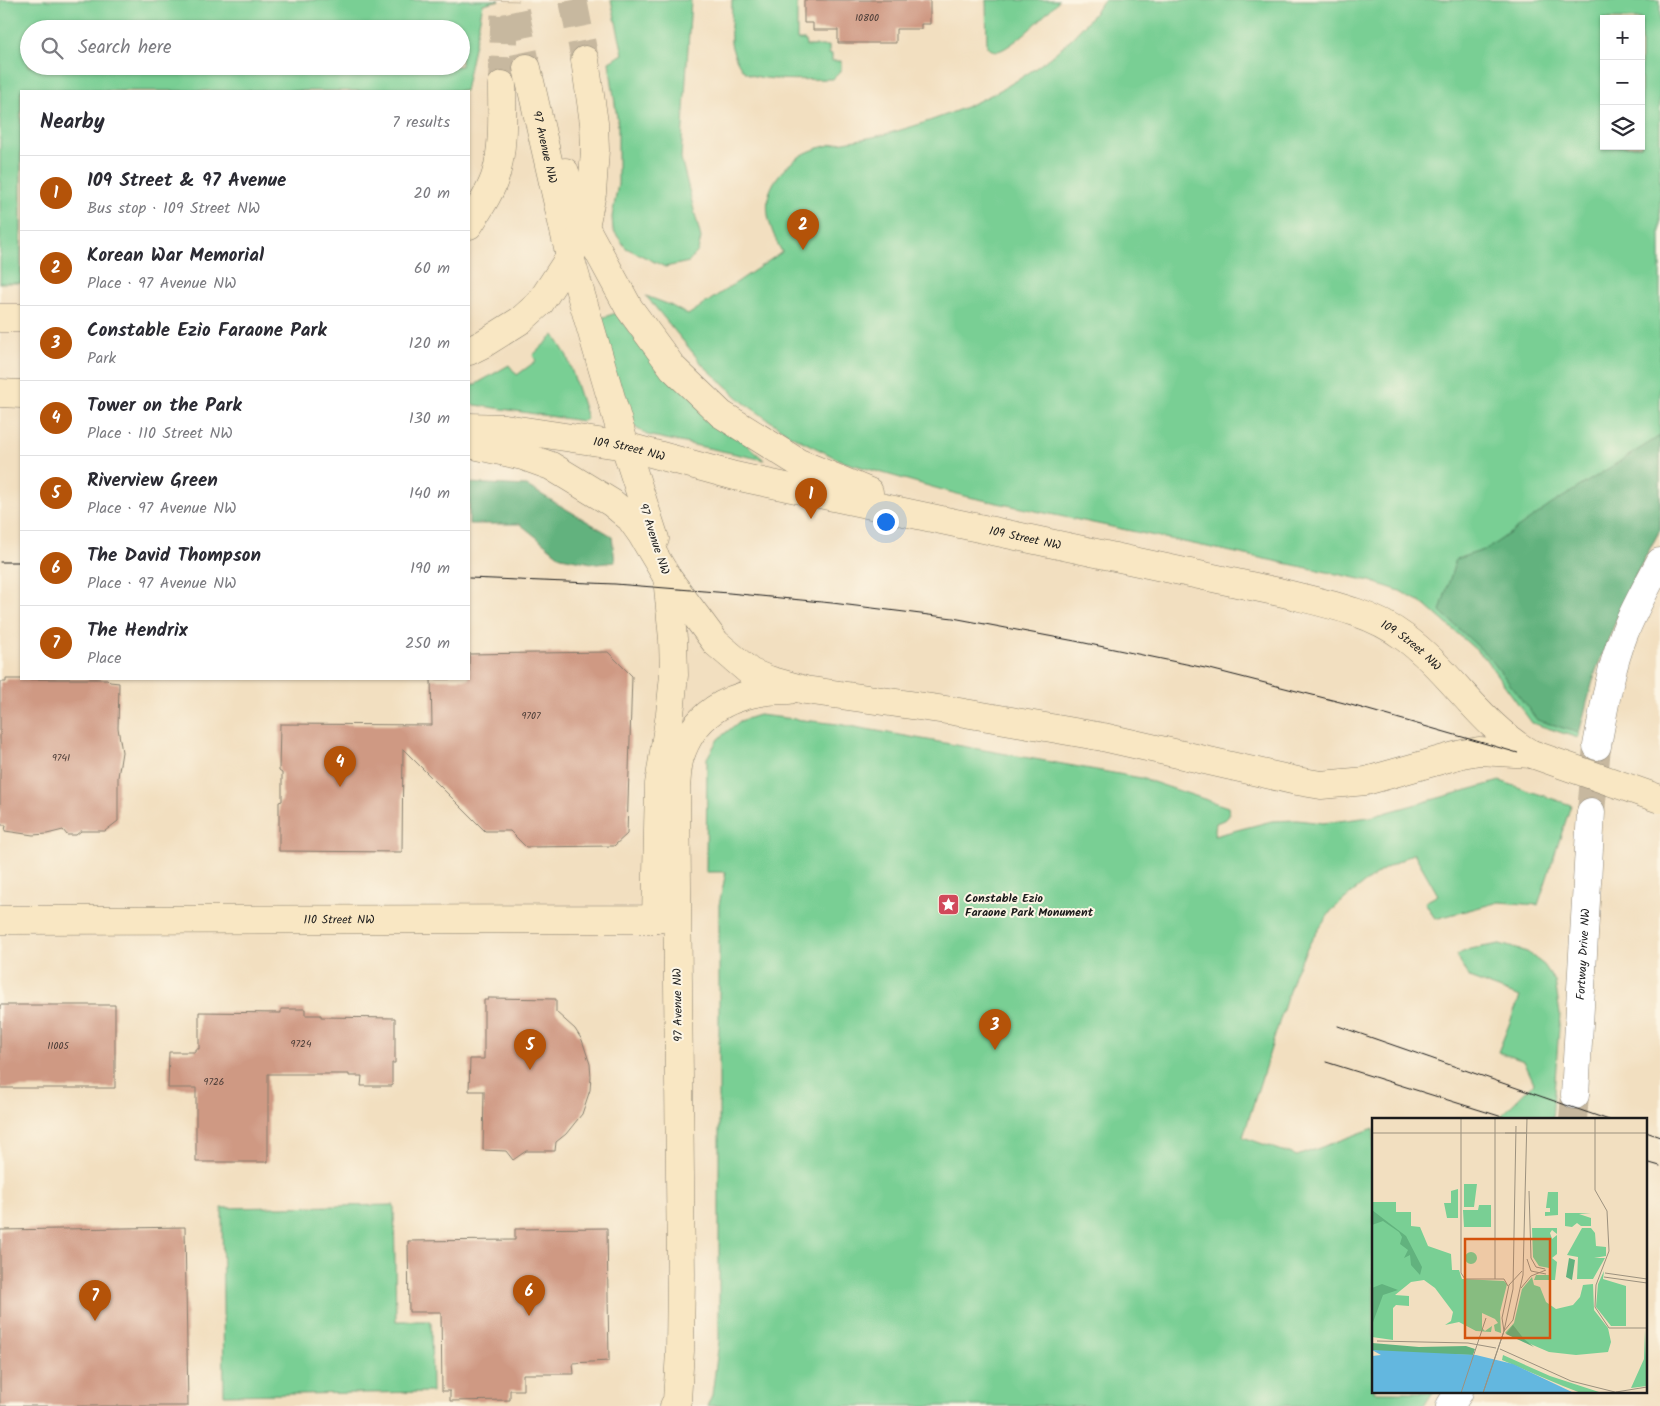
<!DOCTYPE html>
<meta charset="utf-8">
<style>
body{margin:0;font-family:Kalam,sans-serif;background:#f7f7f7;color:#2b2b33}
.controls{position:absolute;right:15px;top:15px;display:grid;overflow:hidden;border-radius:0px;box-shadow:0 1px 4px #0004}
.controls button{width:45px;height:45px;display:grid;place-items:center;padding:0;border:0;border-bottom:1px solid #e1e1e2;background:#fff;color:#2b2b33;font:25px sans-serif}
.you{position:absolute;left:885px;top:521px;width:18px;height:18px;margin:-12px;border:4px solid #fff;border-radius:50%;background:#1a73e8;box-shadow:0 0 0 8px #1a73e833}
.badge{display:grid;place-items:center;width:32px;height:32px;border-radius:50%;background:#b45309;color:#fff;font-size:16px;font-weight:700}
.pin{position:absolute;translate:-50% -41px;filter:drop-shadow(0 1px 2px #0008)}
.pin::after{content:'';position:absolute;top:26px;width:18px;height:15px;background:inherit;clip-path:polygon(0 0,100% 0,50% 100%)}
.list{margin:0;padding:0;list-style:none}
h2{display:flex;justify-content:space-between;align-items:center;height:65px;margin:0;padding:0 20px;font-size:21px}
h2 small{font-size:16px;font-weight:400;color:#7c7c81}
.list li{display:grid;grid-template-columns:32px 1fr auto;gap:15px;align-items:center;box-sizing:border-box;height:75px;padding:0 20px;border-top:1px solid #e1e1e2}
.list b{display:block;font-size:19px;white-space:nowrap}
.list p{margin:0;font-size:16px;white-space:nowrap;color:#7c7c81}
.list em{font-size:16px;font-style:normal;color:#7c7c81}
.icon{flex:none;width:28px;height:28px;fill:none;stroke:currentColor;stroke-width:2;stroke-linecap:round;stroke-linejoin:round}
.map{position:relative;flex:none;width:1660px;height:1406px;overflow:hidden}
.search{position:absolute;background:#fff;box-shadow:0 1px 4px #0004;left:20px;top:20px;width:450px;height:55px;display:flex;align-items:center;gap:12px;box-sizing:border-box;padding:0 18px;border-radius:28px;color:#7c7c81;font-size:19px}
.panel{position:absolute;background:#fff;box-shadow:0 1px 4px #0004;left:20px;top:90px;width:450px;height:590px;border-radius:0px}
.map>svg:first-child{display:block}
.green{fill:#79cf94;stroke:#4a7658;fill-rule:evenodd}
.forest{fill:#62b27e;stroke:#3f674d}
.building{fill:#cf9983}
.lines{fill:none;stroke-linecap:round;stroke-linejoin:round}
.street-tunnel{stroke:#c7b89f;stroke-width:28;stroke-dasharray:28 14;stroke-linecap:butt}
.secondary-tunnel{stroke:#c7b89f;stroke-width:28;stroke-dasharray:28 14;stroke-linecap:butt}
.street-casing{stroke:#877e6e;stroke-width:29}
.secondary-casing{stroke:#877e6e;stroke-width:29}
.street{stroke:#fff;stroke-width:28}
.secondary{stroke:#f9e7c3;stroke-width:28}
.tram{stroke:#1c1c1c;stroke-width:1}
.secondary-bridge-casing{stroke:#877e6e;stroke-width:29;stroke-linecap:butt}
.secondary-bridge{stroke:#f9e7c3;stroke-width:28}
.labels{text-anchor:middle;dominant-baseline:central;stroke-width:4;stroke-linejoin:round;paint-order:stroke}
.number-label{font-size:10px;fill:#493b36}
.street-label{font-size:12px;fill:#1c1c1c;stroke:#fcf5e5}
.poi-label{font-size:12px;font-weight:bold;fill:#1c1c1c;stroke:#fcf5e5;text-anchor:start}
.inset-road{fill:none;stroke:#9c917e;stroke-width:1}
.view{fill:#d4530e;fill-opacity:0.15;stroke:#d4530e;stroke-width:2.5}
.inset-edge{fill:none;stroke:#1c1c1c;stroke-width:2.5}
</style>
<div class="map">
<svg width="1660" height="1406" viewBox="0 0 1660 1406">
<rect width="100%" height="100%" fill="#fcf5e5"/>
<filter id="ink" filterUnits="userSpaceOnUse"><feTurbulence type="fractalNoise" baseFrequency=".02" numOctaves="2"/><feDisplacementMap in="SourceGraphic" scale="10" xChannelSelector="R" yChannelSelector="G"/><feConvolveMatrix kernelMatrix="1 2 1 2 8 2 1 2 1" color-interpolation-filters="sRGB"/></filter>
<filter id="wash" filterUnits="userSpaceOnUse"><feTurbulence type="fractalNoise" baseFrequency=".0096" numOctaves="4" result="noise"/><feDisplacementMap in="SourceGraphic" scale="20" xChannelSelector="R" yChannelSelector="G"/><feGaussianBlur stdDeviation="1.12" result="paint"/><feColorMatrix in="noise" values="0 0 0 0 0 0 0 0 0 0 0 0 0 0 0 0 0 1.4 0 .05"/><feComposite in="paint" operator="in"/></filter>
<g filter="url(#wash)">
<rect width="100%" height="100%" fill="#f2dfc0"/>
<path class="green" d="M 0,0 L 500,0 L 483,4 L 465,91 L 21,91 L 21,283 L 0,283 ZM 29,29 L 461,29 L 461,66 L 29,66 Z
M 611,0 L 691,0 L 681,158 L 701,238 L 698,251 L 689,262 L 665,267 L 626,248 L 613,230 L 612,217 L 618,184 L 618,125 L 609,62 L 623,54 Z
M 732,0 L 797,0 L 797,40 L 805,40 L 806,46 L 829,46 L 829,54 L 832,54 L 832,61 L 841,61 L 841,71 L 833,79 C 814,79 757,83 744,71 C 738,65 732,51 731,43 C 730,29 732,14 732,0 Z
M 986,0 L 1059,0 C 1050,11 1011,49 998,51 C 994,51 991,50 987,47 Z
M 1104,0 L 1660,0 L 1660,530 C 1624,595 1592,665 1578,738 L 1532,723 L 1484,657 L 1425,605 L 1400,591 L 1370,581 L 964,496 L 844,462 L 790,435 L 743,402 L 703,365 L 646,296 L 670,305 L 688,315 L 782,252 C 762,215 759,187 796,159 C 819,142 855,142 882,135 C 966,114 1054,73 1104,0 ZM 1604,19 L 1641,19 L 1641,146 L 1604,146 Z
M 616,313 L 648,357 L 764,460 L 647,435 L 636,428 L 627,417 L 598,319 Z
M 554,335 L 567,356 L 587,418 L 582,421 L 469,404 L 469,388 L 509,365 L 517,375 L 536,361 L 533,355 Z
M 759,715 L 838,724 L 1141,778 L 1228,807 L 1229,814 L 1226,819 L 1216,823 L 1214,836 L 1272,821 L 1297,820 L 1323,823 L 1370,817 L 1500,781 L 1571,805 L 1538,905 L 1499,902 L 1435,919 L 1425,902 L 1438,895 L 1414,853 L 1381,871 L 1353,892 L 1331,911 L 1311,941 L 1295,972 L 1243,1137 L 1297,1156 L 1374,1128 L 1374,1392 L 1433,1392 L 1424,1406 L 707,1406 L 712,1395 L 719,1341 L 719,905 L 726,872 L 706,872 L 707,758 L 718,739 L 740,721 Z
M 1500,944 L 1527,952 L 1544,965 L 1555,981 L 1560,1014 L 1552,1120 L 1497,1120 L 1534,1083 L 1524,1061 L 1498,1052 L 1520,997 L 1469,978 L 1456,955 L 1470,949 Z
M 394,1205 L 396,1321 L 431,1321 L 432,1392 L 224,1395 L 222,1208 Z"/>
<path class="forest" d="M 1660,436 L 1660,530 L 1631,583 L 1595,673 L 1579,733 L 1537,720 L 1490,658 L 1440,611 L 1456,559 L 1487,549 L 1552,504 Z
M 469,483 L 527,486 L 612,536 L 615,562 L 597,564 L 561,557 L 520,524 L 469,524 Z"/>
<g id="blocks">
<path class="building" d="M 804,0 L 930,0 L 930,24 L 921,24 L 921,29 L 896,29 L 896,43 L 838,43 L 838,30 L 813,30 L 813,23 L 804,23 Z
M 608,652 L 632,676 L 627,834 L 614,846 L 526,847 L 510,831 L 485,831 L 403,749 L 402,852 L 279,851 L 279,802 L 282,801 L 282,773 L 279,771 L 280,724 L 432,725 L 431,679 L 469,679 L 469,654 Z
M 6,679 L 107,679 L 110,682 L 119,683 L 118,728 L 122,752 L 118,777 L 118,821 L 105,831 L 81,831 L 76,835 L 67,835 L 63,830 L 47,834 L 33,835 L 5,831 L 6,825 L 0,825 L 0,682 L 6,682 Z
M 488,998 L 556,999 L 556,1012 L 575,1029 L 582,1040 L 590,1064 L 591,1077 L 590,1090 L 582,1114 L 566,1134 L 556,1142 L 555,1151 L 526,1151 L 513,1160 L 506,1151 L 483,1150 L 484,1091 L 469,1091 L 470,1059 L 484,1059 L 484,1000 L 488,1000 Z
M 0,1005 L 115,1005 L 115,1088 L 0,1088 Z
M 281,1009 L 305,1009 L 305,1015 L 321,1015 L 321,1017 L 395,1018 L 395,1063 L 392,1063 L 392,1086 L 361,1086 L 362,1076 L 349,1076 L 349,1074 L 268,1074 L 268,1162 L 196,1162 L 196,1088 L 168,1088 L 169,1052 L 195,1052 L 195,1049 L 199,1049 L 199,1012 L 281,1013 Z
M 185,1227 L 188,1406 L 0,1406 L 0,1230 Z
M 607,1228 L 609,1361 L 573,1363 L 574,1374 L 523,1374 L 523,1390 L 510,1390 L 510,1400 L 450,1401 L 450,1391 L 442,1391 L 441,1312 L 409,1312 L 408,1241 L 515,1240 L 515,1229 Z"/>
</g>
</g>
<g filter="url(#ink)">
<use href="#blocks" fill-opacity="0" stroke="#877e6e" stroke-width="1"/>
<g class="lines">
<path class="street-tunnel" d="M 1591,812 L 1597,746
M 1573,1120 L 1575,1095"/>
<path class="secondary-tunnel" d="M 573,0 L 585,60
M 515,11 L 527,68
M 502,85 L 505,0"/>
<defs>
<g id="street">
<path d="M 1597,746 C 1604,708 1610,670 1624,634 C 1634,609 1647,586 1660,562"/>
<path id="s1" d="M 1575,1095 L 1591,812"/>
<path d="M 1450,1406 L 1459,1392"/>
</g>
<g id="secondary">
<path id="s2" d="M 527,68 L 570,257 L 625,446 L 655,539"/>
<path d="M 565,172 L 585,227 L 629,308 L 673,368 L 721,414 L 799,463 L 869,492"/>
<path d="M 469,225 C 479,209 491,192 496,174 C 504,145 502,114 502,85"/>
<path d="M 0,318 L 21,318"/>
<path d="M 469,351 L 483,344 L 521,320 L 540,303 L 570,257 L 585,227 L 592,193 L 595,150 L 594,123 L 585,60"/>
<path d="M 0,393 L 21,394"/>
<path id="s3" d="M 469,427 L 505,428 L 625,446 L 735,476 L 1279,592 C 1322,603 1368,610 1404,637 C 1451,671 1480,725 1531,754"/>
<path d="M 469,444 L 523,456 L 551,466 L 612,503 L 630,518 L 642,535 L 667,577 L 716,643 L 750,672 L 769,680 L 805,690 L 953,711 L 1103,737 L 1297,781 L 1321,785 L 1366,781 L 1462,754 L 1479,751 L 1532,754"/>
<path d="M 656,919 L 659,784 L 670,714 L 674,675 L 673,639 L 667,577"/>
<path id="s4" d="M 0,920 L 656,919 L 673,916"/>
<path d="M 674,1406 L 677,1401 L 680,1351 L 681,1274 L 676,788 C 677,778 677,767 680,757 C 696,707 740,690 789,690"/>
</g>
</defs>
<use href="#street" class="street-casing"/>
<use href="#secondary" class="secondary-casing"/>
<use href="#street" class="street"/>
<use href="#secondary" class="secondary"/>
<path class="tram" d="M 0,562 L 21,562
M 469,578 L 615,584 L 729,593 L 832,603 L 953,618 L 1075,641 L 1210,669 L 1344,703 L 1532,757 L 1660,799
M 1338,1026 L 1609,1120
M 1326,1062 L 1512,1120
M 1646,1132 L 1660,1137
M 1646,1162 L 1660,1166"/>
<defs>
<path id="secondary-bridge" d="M 1532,754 L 1660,799"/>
</defs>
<use href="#secondary-bridge" class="secondary-bridge-casing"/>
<use href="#secondary-bridge" class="secondary-bridge"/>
</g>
</g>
<defs>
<symbol id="sight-square" viewBox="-11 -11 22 22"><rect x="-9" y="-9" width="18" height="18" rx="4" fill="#d1495b" stroke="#fcf5e5"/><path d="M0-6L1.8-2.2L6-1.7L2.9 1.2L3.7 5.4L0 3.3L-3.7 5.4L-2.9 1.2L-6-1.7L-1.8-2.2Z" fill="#fff"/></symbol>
</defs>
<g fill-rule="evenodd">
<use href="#sight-square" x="936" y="892" width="25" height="25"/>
</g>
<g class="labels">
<g class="number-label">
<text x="867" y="18">10800</text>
<text x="531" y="716">9707</text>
<text x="61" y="758">9741</text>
<text x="301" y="1044">9724</text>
<text x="58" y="1046">11005</text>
<text x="214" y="1082">9726</text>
</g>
<g class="street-label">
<text stroke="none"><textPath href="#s2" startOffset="81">97 Avenue NW</textPath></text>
<text stroke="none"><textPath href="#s3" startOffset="162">109 Street NW</textPath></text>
<text stroke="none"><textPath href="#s3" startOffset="568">109 Street NW</textPath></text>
<text transform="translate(654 539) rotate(72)">97 Avenue NW</text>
<text stroke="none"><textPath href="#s3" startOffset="972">109 Street NW</textPath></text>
<text stroke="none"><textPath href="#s4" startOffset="339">110 Street NW</textPath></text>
<text stroke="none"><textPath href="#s1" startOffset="141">Fortway Drive NW</textPath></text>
<text transform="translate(678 1005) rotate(-91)">97 Avenue NW</text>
</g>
<g class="poi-label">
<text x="965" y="898">Constable Ezio<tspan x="965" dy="14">Faraone Park Monument</tspan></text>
</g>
</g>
<g transform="translate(1372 1118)">
<rect width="275" height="275" fill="#f2dfc0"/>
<path d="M 0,65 L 0,84 L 24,84 L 24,94 L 39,94 L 39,108 L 48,109 L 56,128 L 79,136 L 80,152 L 87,152 L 90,161 L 132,163 L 135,166 L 128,194 L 129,215 L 123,213 L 122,207 L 126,205 L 123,201 L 110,195 L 110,210 L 113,213 L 120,208 L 119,214 L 104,213 L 87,204 L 73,207 L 79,203 L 81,194 L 63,170 L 52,162 L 39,164 L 23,177 L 37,178 L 37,188 L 24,187 L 21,190 L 21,222 L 0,219 ZM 92,66 L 105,66 L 102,89 L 92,89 ZM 86,71 L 86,100 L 75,100 L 72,85 L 79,85 L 79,73 ZM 176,74 L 186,74 L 186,97 L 173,98 L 173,94 L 178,94 L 178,90 L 174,90 ZM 107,87 L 119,87 L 119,109 L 92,109 L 91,92 L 106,92 ZM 193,95 L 219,95 L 207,96 L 219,100 L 219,108 L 209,108 L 205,105 L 200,109 L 193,108 ZM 160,110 L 185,110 L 185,116 L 180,112 L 178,115 L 180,121 L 185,117 L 185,136 L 180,140 L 185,144 L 183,162 L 162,162 L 164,157 L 179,157 L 177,150 L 167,148 L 161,139 ZM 210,110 L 219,110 L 223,115 L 224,128 L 234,129 L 234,138 L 222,140 L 233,140 L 221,161 L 205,161 L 206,139 L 195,137 ZM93 140a6 6 0 1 1 12 0a6 6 0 1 1-12 0ZM 232,153 L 231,161 L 254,168 L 254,208 L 239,208 L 224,189 L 226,166 ZM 160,159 L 162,167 L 168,169 L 174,184 L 184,191 L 201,187 L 208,179 L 211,167 L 221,166 L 222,192 L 236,210 L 239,224 L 236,234 L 204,237 L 177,234 L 133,215 L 142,205 L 150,171 ZM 273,212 L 275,268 L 259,270 L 272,241 ZM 131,237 L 178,258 L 230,275 L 209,275 L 191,268 L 130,242 Z" fill="#79cf94"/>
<path d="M 0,92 L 34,118 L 50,149 L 48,157 L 39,147 L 38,137 L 32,140 L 36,132 L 28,126 L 30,119 L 27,114 L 11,103 L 0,107 ZM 197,140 L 203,142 L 200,162 L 194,159 ZM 10,166 L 26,172 L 11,177 L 0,207 L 0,170 ZM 141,207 L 152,221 L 162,229 L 134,216 ZM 0,225 L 47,229 L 94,228 L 103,231 L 101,237 L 19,235 L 0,232 Z" fill="#62b27e"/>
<path d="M 0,232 L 104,237 L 141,246 L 202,275 L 0,275 L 0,238 L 9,237 Z" fill="#63b7df"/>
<path class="inset-road" d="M 89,0 L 89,155 L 93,161 L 132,161 L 136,168M 123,0 L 123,161M 223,0 L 223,72 L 235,93 L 237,133 L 224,167 L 223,189 L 237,210 L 275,210M 0,15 L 275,15M 133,15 L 154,15M 157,73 L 159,140 L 164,149 L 173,151M 155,141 L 159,153 L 174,156M 233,155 L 275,161M 232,159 L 275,165M 149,170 L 159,158 L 174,152M 132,213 L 130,200 L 137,167 L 150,153M 5,223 L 96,225 L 124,230M 128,231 L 199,263 L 247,275M 244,274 L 275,269M 89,275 L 114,200M 111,275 L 132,213 L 141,202 L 151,157 L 155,0M 111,275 L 132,213 L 141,171 L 144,8"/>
<path class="view" d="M 93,121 L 178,121 L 178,220 L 93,220 Z"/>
<rect width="275" height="275" class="inset-edge"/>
</g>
</svg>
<div class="controls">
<button>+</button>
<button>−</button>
<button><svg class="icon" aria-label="layers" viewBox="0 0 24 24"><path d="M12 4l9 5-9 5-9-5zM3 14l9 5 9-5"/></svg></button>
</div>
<div class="you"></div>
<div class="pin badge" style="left:811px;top:519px">1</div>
<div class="pin badge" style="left:803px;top:250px">2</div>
<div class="pin badge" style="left:995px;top:1050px">3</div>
<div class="pin badge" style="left:340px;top:787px">4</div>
<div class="pin badge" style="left:530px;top:1070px">5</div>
<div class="pin badge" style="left:529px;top:1316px">6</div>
<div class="pin badge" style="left:95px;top:1321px">7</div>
<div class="search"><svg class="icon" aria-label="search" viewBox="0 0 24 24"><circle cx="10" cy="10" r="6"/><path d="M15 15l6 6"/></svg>Search here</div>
<section class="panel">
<h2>Nearby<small>7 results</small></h2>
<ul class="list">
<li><span class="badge">1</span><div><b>109 Street &amp; 97 Avenue</b><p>Bus stop · 109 Street NW</p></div><em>20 m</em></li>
<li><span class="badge">2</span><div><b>Korean War Memorial</b><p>Place · 97 Avenue NW</p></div><em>60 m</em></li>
<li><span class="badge">3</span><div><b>Constable Ezio Faraone Park</b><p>Park</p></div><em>120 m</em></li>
<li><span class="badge">4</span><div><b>Tower on the Park</b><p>Place · 110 Street NW</p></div><em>130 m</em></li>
<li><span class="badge">5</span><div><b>Riverview Green</b><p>Place · 97 Avenue NW</p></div><em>140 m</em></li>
<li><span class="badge">6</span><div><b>The David Thompson</b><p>Place · 97 Avenue NW</p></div><em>190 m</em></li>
<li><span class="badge">7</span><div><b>The Hendrix</b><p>Place</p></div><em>250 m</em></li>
</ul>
</section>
</div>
